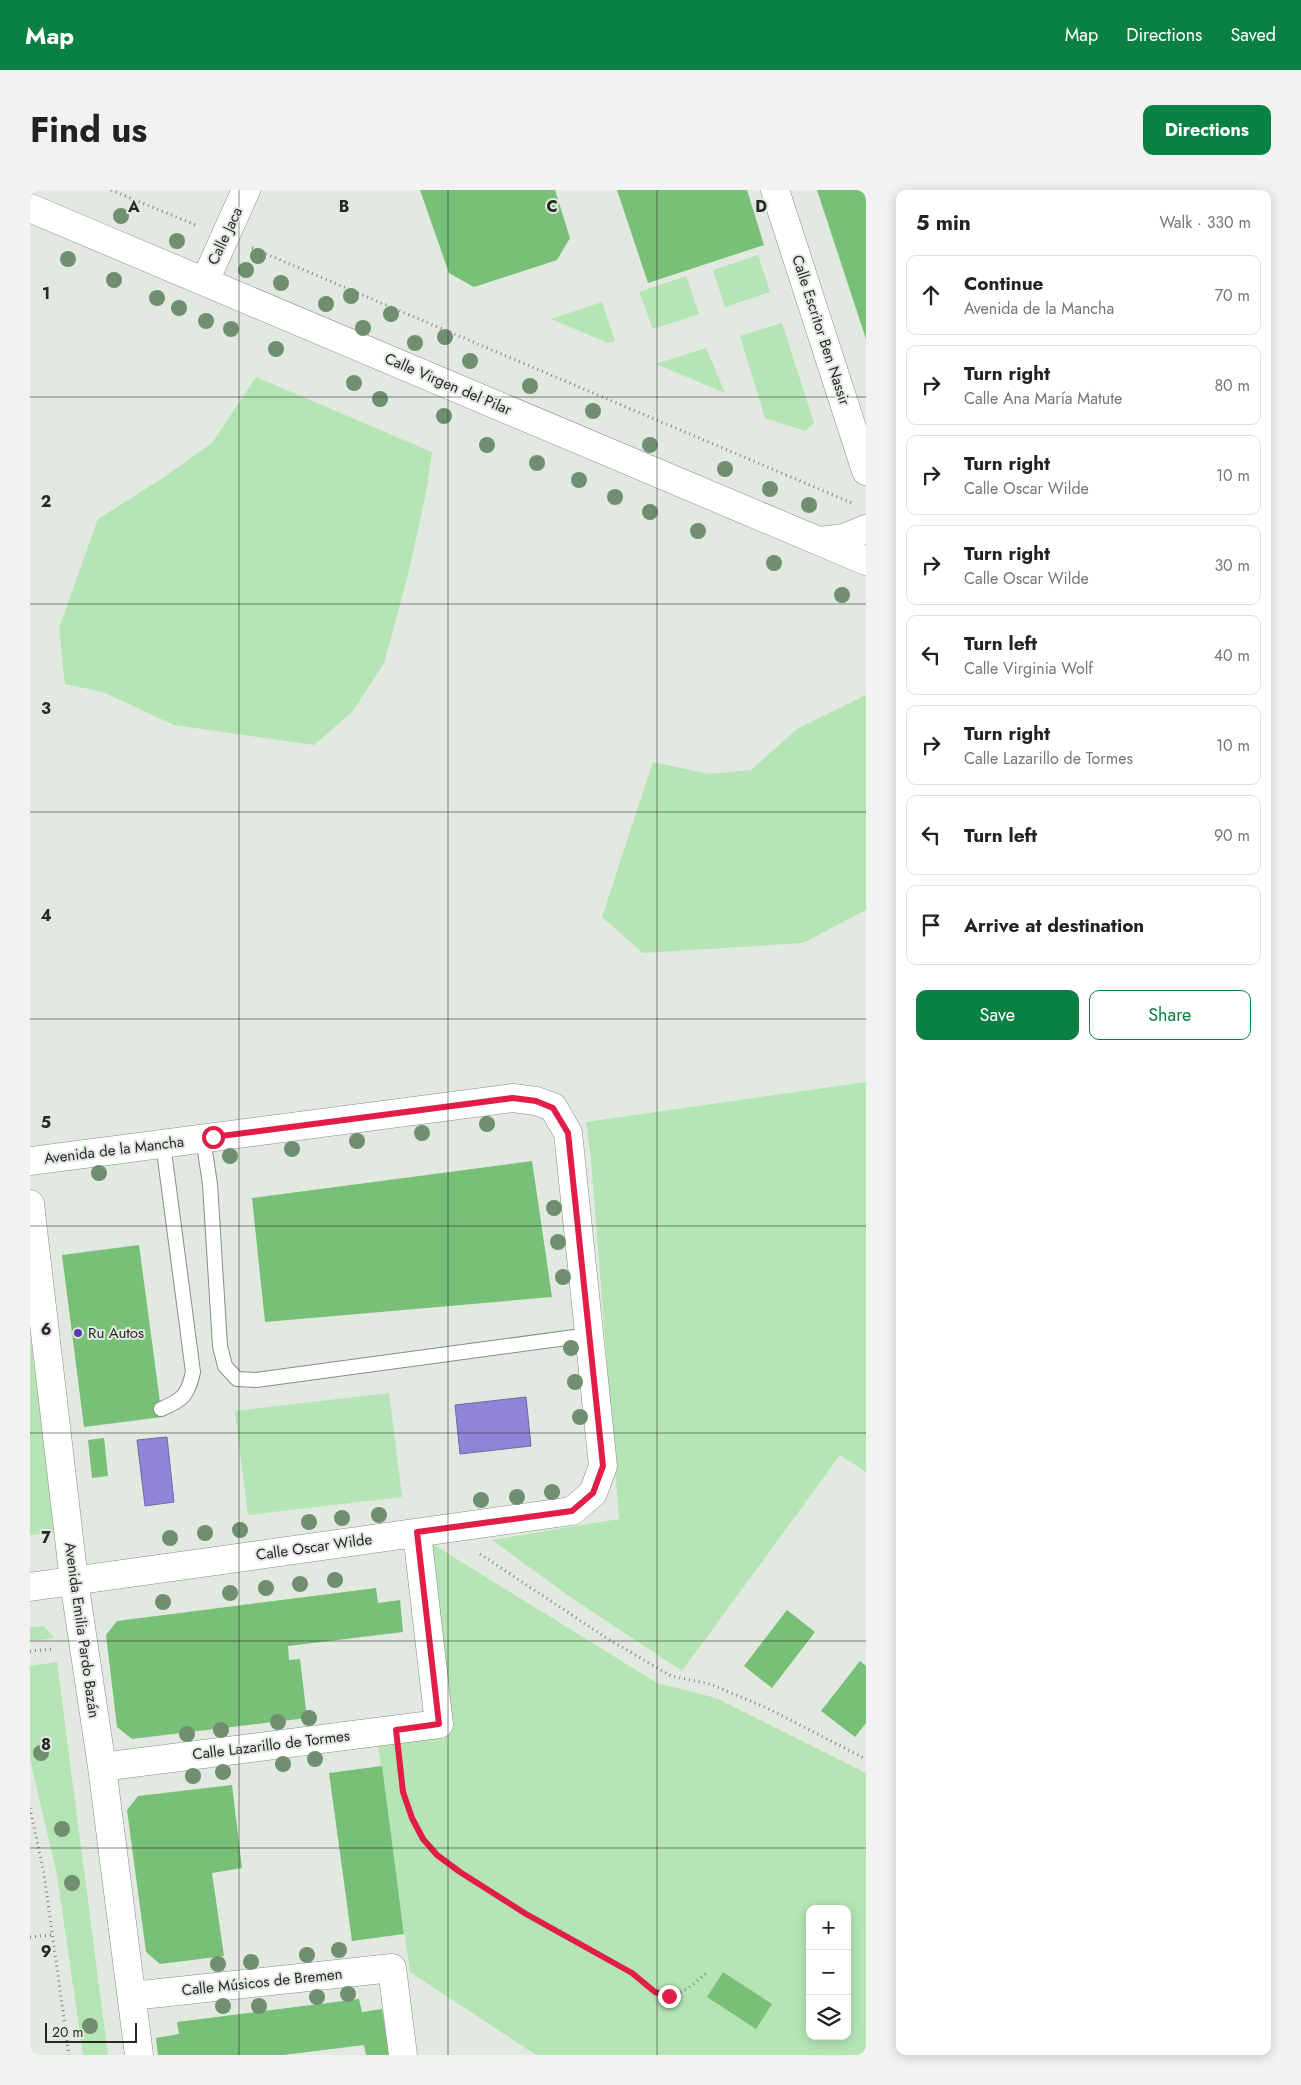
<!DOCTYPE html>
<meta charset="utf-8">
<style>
body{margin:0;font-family:Jost,sans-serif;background:#f2f2f2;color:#222}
.controls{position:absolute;right:15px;bottom:15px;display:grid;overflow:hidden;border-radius:10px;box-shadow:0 2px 12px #0003}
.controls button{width:45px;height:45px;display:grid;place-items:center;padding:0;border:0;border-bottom:1px solid #e0e0e0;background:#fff;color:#222;font:25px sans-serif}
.scale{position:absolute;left:15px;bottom:12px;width:92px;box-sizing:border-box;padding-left:5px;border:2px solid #262926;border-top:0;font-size:14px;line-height:18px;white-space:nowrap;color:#262926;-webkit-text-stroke:4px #e1e9e0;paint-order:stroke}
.stop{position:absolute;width:15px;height:15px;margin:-11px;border:4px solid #e11d48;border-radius:50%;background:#fff}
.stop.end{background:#e11d48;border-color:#fff;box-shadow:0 1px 5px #0008}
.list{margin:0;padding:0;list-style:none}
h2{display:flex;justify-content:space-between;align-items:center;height:65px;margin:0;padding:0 20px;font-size:21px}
h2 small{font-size:16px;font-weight:400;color:#767676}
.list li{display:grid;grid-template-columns:32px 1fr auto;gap:15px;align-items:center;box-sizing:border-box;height:80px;margin:0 10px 10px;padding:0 10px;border:1px solid #e0e0e0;border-radius:10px}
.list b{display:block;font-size:19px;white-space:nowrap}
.list p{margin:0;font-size:16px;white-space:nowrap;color:#767676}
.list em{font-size:16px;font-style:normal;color:#767676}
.actions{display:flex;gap:10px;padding:15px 20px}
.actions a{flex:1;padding:11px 0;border:1px solid #0b8043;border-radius:10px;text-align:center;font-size:18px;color:#0b8043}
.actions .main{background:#0b8043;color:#fff}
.icon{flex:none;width:28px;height:28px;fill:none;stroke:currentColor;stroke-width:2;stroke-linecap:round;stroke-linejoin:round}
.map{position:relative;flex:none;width:836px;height:1865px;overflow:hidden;border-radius:10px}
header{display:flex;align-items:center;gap:30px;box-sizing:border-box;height:70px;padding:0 25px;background:#0b8043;color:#fff}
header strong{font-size:24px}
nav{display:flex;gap:28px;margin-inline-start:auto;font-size:18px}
.intro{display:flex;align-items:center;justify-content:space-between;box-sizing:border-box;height:120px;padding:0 30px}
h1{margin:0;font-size:35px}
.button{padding:12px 22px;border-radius:10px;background:#0b8043;color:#fff;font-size:18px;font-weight:700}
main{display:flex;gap:30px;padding:0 30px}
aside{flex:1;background:#fff;border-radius:10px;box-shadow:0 2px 12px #0003}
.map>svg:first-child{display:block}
.green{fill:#b5e5b4;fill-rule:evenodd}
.water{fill:#9084d9;stroke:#7069a3}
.building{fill:#78bf77}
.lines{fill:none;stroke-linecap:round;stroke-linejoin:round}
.lane-casing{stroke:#868e86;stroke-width:16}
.street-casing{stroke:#868e86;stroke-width:29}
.path{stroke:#808680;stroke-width:3;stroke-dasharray:1 4;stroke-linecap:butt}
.lane{stroke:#fff;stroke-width:14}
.street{stroke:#fff;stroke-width:28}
.tree{fill:#708f71}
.route{stroke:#e11d48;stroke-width:6}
.grid{fill:none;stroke:#262926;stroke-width:1;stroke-opacity:0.55}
.poi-dot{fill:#5839b1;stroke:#e1e9e0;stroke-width:2}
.labels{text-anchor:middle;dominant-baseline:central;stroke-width:4;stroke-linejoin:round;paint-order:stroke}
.street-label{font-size:15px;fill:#262926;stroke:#e1e9e0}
.poi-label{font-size:15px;fill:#262926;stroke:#e1e9e0;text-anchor:start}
.grid-label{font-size:16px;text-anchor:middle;font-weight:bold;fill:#262926;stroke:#e1e9e0;stroke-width:4;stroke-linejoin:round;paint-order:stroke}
</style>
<header>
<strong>Map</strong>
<nav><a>Map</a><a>Directions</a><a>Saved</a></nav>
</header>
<div class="intro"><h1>Find us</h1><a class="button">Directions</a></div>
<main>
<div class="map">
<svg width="836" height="1865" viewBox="0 0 836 1865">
<rect width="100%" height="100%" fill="#e1e9e0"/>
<path class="green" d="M 728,65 L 740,102 L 695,117 L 683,80 Z
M 656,86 L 669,124 L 623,139 L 609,102 Z
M 572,112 L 585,151 L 578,153 L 521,129 Z
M 752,133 L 784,233 L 775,241 L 735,228 L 710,146 Z
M 676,158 L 695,203 L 626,174 Z
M 226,187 L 402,262 L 396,303 L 378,385 L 354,473 L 323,521 L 284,555 L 144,535 L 73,502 L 35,494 L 29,438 L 68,329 L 133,288 L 182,253 Z
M 836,505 L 836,720 L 773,753 L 613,763 L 572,727 L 623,572 L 679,584 L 721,580 L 767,539 Z
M 836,892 L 836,1282 L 810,1265 L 652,1481 L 539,1406 L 462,1350 L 589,1329 L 561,969 L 556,932 Z
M 0,1141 L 25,1343 L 0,1345 Z
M 359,1203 L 372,1307 L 218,1325 L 205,1221 Z
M 396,1350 L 627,1493 L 686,1508 L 836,1583 L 836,1865 L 506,1865 L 380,1782 L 347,1548 L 416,1539 ZM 780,1719 L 817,1719 L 817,1846 L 780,1846 Z
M 14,1436 L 24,1448 L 0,1451 L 0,1437 Z
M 27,1472 L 75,1842 L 78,1865 L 53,1865 L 27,1685 L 0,1569 L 0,1476 Z"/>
<path class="water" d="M 496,1207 L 501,1256 L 430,1264 L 425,1215 Z
M 137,1247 L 144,1312 L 115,1316 L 107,1250 Z"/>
<path class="building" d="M 390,0 L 525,0 L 540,48 L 527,70 L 444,97 L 419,83 Z
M 587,0 L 717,0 L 734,55 L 618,93 Z
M 787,0 L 836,0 L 836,149 Z
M 502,971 L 522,1107 L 235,1132 L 222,1008 Z
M 109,1055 L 132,1227 L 54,1237 L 32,1065 Z
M 74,1248 L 78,1286 L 62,1288 L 58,1250 Z
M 346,1398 L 348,1413 L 370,1410 L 373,1442 L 258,1456 L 259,1470 L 270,1469 L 277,1528 L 102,1549 L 87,1537 L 76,1445 L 87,1431 Z
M 757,1420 L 785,1442 L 742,1498 L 714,1476 Z
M 830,1471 L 836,1476 L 836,1533 L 825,1547 L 791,1521 Z
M 352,1576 L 374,1744 L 322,1751 L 299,1583 Z
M 202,1595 L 212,1678 L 182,1683 L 194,1766 L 130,1774 L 116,1762 L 97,1620 L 108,1606 Z
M 693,1782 L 742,1814 L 726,1839 L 677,1807 Z
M 329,1809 L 332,1822 L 352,1819 L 359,1865 L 336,1865 L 334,1855 L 253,1865 L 128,1865 L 126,1848 L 149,1844 L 147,1832 Z"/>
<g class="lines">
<defs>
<path id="lane" d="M 173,948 L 180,994 L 190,1156 L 195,1176 L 207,1189 L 226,1190 L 559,1145
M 131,1219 C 153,1210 158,1205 163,1182 L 133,953"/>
<path id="street" d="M 745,0 L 836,281
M 0,18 L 836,371
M 175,91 L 216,0
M 791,351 L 814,348 L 836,339
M 0,971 L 483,908 L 506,911 L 523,917 L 538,943 L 573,1276 L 563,1303 L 542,1321 L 0,1397
M 0,1014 L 44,1391 L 72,1577 L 109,1865
M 72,1577 L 409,1534 L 387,1343
M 102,1806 L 362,1778 L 373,1865"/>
</defs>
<use href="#lane" class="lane-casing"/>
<use href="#street" class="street-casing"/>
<path class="path" d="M 81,0 L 168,36
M 222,58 L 822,313
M 450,1364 L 578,1449 L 641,1486 L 680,1494 L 737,1518 L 836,1569
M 0,1461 L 24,1459
M 369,1569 C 372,1597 376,1629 395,1651 C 411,1671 432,1684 454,1698 C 497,1724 543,1746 585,1773 C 598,1780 628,1807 639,1806 C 654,1804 667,1791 678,1782
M 0,1618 L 14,1684 L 39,1865
M 0,1747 L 22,1745"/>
<use href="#lane" class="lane"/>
<use href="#street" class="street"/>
</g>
<g class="tree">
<circle cx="91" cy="26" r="8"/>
<circle cx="147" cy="51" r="8"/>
<circle cx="228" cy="66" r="8"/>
<circle cx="38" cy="69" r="8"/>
<circle cx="216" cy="80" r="8"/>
<circle cx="84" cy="90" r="8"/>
<circle cx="251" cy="93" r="8"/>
<circle cx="321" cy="106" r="8"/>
<circle cx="127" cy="108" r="8"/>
<circle cx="296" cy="114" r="8"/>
<circle cx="149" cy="118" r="8"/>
<circle cx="361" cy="124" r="8"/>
<circle cx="176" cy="131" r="8"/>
<circle cx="333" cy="138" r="8"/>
<circle cx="201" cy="139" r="8"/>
<circle cx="415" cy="147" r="8"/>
<circle cx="385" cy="153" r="8"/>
<circle cx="246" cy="159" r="8"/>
<circle cx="440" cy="171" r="8"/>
<circle cx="324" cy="193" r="8"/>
<circle cx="500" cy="196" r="8"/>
<circle cx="350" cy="209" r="8"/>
<circle cx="563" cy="221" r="8"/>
<circle cx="414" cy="226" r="8"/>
<circle cx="457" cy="255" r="8"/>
<circle cx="620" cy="255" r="8"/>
<circle cx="507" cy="273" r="8"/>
<circle cx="695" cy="279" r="8"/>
<circle cx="549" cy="290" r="8"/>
<circle cx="740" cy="299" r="8"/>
<circle cx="585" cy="307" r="8"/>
<circle cx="779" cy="315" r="8"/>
<circle cx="620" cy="322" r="8"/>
<circle cx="668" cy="341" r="8"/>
<circle cx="744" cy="373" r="8"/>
<circle cx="812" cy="405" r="8"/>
<circle cx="457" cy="934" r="8"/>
<circle cx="392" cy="943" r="8"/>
<circle cx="327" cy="951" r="8"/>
<circle cx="262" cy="959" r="8"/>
<circle cx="200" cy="966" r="8"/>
<circle cx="69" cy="983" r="8"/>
<circle cx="524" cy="1018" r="8"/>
<circle cx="528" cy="1052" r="8"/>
<circle cx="533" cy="1087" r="8"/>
<circle cx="541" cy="1158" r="8"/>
<circle cx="545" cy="1192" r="8"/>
<circle cx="550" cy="1227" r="8"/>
<circle cx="522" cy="1302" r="8"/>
<circle cx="487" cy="1307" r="8"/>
<circle cx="451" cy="1310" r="8"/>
<circle cx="349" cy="1325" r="8"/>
<circle cx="312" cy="1328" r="8"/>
<circle cx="279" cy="1332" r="8"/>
<circle cx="210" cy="1340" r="8"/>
<circle cx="175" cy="1343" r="8"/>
<circle cx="140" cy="1348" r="8"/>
<circle cx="305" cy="1390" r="8"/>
<circle cx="270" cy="1394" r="8"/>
<circle cx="236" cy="1398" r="8"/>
<circle cx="200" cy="1403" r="8"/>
<circle cx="133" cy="1412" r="8"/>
<circle cx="279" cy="1528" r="8"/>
<circle cx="248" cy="1532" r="8"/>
<circle cx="191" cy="1540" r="8"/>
<circle cx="157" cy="1544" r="8"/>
<circle cx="11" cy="1563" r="8"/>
<circle cx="285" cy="1569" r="8"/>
<circle cx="253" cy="1574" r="8"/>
<circle cx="193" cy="1582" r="8"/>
<circle cx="163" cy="1586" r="8"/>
<circle cx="32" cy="1639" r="8"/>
<circle cx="42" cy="1693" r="8"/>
<circle cx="309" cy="1760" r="8"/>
<circle cx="277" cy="1765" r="8"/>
<circle cx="221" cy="1772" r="8"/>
<circle cx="188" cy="1774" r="8"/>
<circle cx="318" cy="1804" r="8"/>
<circle cx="287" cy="1807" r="8"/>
<circle cx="193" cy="1816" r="8"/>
<circle cx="229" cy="1816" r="8"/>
<circle cx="60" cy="1836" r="8"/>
</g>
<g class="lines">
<path class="route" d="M 183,947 L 483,908 L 506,911 L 523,918 L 538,943 L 573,1276 L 563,1303 L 542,1321 L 387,1342 L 409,1534 L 366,1540 L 373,1602 L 382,1628 L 393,1649 L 407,1665 L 430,1682 L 496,1724 L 602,1783 L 625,1802 L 639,1806"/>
</g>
<path class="grid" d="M 209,0 L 209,1865M 418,0 L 418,1865M 627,0 L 627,1865M 0,207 L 836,207M 0,414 L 836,414M 0,622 L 836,622M 0,829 L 836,829M 0,1036 L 836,1036M 0,1243 L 836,1243M 0,1451 L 836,1451M 0,1658 L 836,1658"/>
<circle class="poi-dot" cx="48" cy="1143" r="5"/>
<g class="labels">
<g class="street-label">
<text transform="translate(195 46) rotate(-65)">Calle Jaca</text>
<text transform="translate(791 140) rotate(72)">Calle Escritor Ben Nassir</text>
<text transform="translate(418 194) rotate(23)">Calle Virgen del Pilar</text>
<text transform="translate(84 960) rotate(-7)">Avenida de la Mancha</text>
<text transform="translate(284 1357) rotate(-8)">Calle Oscar Wilde</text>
<text transform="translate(52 1440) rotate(82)">Avenida Emilia Pardo Bazán</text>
<text transform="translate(241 1555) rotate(-7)">Calle Lazarillo de Tormes</text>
<text transform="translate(232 1792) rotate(-6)">Calle Músicos de Bremen</text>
</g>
<g class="poi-label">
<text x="58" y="1143">Ru Autos</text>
</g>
</g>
<g class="grid-label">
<text x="104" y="22">A</text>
<text x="314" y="22">B</text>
<text x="522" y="22">C</text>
<text x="731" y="22">D</text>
<text x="16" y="109">1</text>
<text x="16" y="317">2</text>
<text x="16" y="524">3</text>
<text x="16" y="731">4</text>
<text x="16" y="938">5</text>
<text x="16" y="1145">6</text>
<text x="16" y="1353">7</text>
<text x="16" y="1560">8</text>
<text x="16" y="1767">9</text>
</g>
</svg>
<div class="controls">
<button>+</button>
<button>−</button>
<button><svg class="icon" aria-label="layers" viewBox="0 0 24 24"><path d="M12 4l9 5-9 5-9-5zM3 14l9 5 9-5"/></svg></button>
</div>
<div class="scale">20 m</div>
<div class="stop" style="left:183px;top:947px"></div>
<div class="stop end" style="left:639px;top:1806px"></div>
</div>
<aside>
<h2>5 min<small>Walk · 330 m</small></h2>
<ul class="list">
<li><svg class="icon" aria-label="ahead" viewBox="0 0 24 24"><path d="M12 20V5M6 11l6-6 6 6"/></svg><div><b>Continue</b><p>Avenida de la Mancha</p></div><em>70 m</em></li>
<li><svg class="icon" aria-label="right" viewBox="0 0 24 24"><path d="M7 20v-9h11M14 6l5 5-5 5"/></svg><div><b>Turn right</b><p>Calle Ana María Matute</p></div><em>80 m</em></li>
<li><svg class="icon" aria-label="right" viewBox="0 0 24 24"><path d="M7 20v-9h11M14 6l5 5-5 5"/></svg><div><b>Turn right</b><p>Calle Oscar Wilde</p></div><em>10 m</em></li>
<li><svg class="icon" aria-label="right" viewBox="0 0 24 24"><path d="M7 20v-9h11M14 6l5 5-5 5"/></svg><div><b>Turn right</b><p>Calle Oscar Wilde</p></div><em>30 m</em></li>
<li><svg class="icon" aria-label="left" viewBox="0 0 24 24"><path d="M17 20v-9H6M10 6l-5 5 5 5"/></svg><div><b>Turn left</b><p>Calle Virginia Wolf</p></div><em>40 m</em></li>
<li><svg class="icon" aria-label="right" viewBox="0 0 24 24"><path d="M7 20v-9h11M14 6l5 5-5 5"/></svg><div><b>Turn right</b><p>Calle Lazarillo de Tormes</p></div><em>10 m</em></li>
<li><svg class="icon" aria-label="left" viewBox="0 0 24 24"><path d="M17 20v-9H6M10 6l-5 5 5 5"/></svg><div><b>Turn left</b></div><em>90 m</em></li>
<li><svg class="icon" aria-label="arrive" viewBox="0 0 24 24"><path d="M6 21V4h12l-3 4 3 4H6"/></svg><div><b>Arrive at destination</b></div></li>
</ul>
<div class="actions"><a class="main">Save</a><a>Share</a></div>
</aside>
</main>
